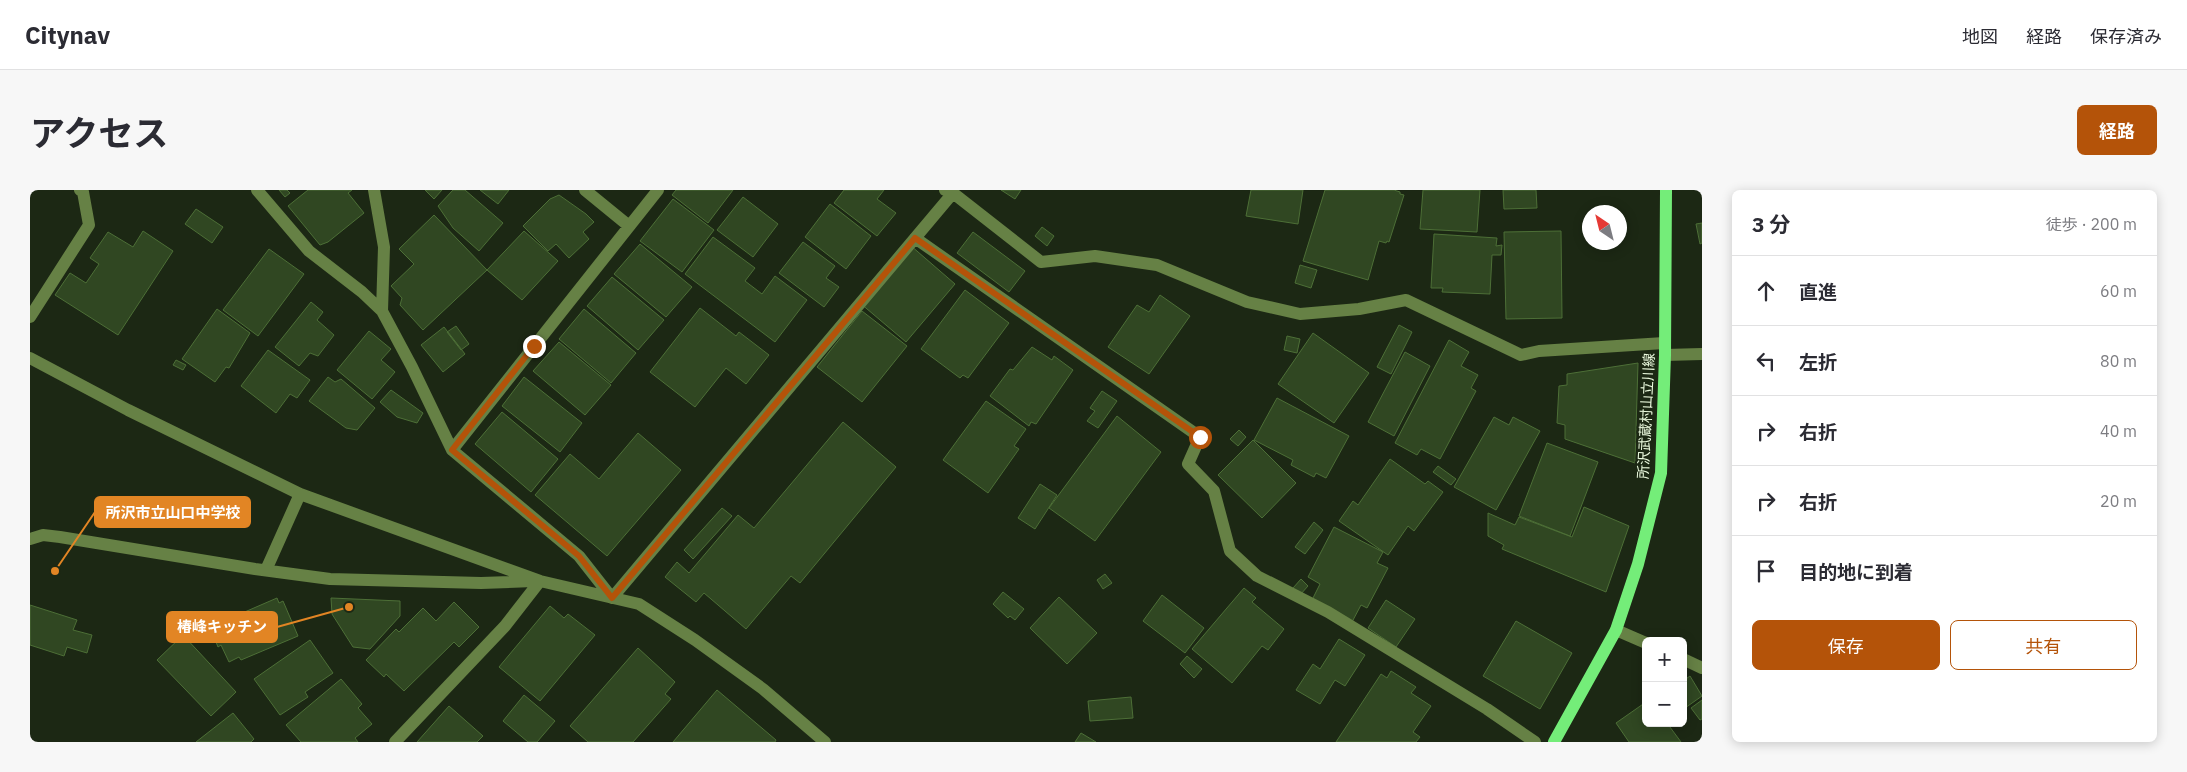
<!DOCTYPE html>
<html lang="ja">
<meta charset="utf-8">
<style>
body{margin:0;font-family:"IBM Plex Sans","Noto Sans JP",sans-serif;background:#f7f7f7;color:#2b2b33}
.controls{position:absolute;right:15px;bottom:15px;display:grid;overflow:hidden;border-radius:8px;box-shadow:0 2px 12px #0003}
.controls button{width:45px;height:45px;display:grid;place-items:center;padding:0;border:0;border-bottom:1px solid #e1e1e2;background:#fff;color:#2b2b33;font:25px sans-serif}
.compass{position:absolute;left:1552px;top:15px;width:45px;height:45px;border-radius:50%;background:#fff;box-shadow:0 2px 12px #0003;rotate:325deg}
.stop{position:absolute;width:15px;height:15px;margin:-11px;border:4px solid #b45309;border-radius:50%;background:#fff}
.stop.end{background:#b45309;border-color:#fff;box-shadow:0 1px 5px #0008}
.list{margin:0;padding:0;list-style:none}
h2{display:flex;justify-content:space-between;align-items:center;height:65px;margin:0;padding:0 20px;font-size:21px}
h2 small{font-size:16px;font-weight:400;color:#7c7c81}
.list li{display:grid;grid-template-columns:32px 1fr auto;gap:15px;align-items:center;box-sizing:border-box;height:70px;padding:0 20px;border-top:1px solid #e1e1e2}
.list b{display:block;font-size:19px;white-space:nowrap}
.list em{font-size:16px;font-style:normal;color:#7c7c81}
.actions{display:flex;gap:10px;padding:15px 20px}
.actions a{flex:1;padding:11px 0;border:1px solid #b45309;border-radius:8px;text-align:center;font-size:18px;color:#b45309}
.actions .main{background:#b45309;color:#fff}
.icon{flex:none;width:28px;height:28px;fill:none;stroke:currentColor;stroke-width:2;stroke-linecap:round;stroke-linejoin:round}
.map{position:relative;flex:none;width:1672px;height:552px;overflow:hidden;border-radius:8px}
header{display:flex;align-items:center;gap:30px;box-sizing:border-box;height:70px;padding:0 25px;background:#fff;border-bottom:1px solid #e1e1e2}
header strong{font-size:24px}
nav{display:flex;gap:28px;margin-inline-start:auto;font-size:18px}
.intro{display:flex;align-items:center;justify-content:space-between;box-sizing:border-box;height:120px;padding:0 30px}
h1{margin:0;font-size:35px}
.button{padding:12px 22px;border-radius:8px;background:#b45309;color:#fff;font-size:18px;font-weight:700}
main{display:flex;gap:30px;padding:0 30px}
aside{flex:1;background:#fff;border-radius:8px;box-shadow:0 2px 12px #0003}
.map>svg:first-child{display:block}
.building{fill:#304722;stroke:#4d6f37}
.lines{fill:none;stroke-linecap:round;stroke-linejoin:round}
.minor{stroke:#668145;stroke-width:12}
.major{stroke:#74ed79;stroke-width:12}
.route{stroke:#b45309;stroke-width:6}
.labels{text-anchor:middle;dominant-baseline:central;stroke-width:4.5;stroke-linejoin:round;paint-order:stroke}
.street-label{font-size:14px;fill:#ecfbdf;stroke:#1c2814}
.leader{fill:none;stroke:#e28524;stroke-width:2}
.callout-dot{fill:#e28524;stroke:#1c2814;stroke-width:2}
.callout{fill:#e28524;stroke:#e28524;stroke-width:2}
.callout-label{font-size:15px;text-anchor:middle;font-weight:bold;fill:#fff}
</style>
<header>
<strong>Citynav</strong>
<nav><a>地図</a><a>経路</a><a>保存済み</a></nav>
</header>
<div class="intro"><h1>アクセス</h1><a class="button">経路</a></div>
<main>
<div class="map">
<svg width="1672" height="552" viewBox="0 0 1672 552">
<rect width="100%" height="100%" fill="#1c2814"/>
<path class="building" d="M 249,0 L 257,0 L 260,3 L 255,7 Z
M 278,0 L 322,0 L 318,3 L 334,23 L 298,52 L 290,55 L 258,16 Z
M 395,0 L 412,0 L 404,9 Z
M 423,0 L 435,0 L 473,33 L 449,61 L 423,38 L 408,16 Z
M 450,0 L 479,0 L 468,14 Z
M 646,0 L 703,0 L 678,33 L 642,5 Z
M 814,0 L 854,0 L 847,9 L 866,23 L 847,46 L 804,13 Z
M 971,0 L 991,0 L 985,9 Z
M 1221,0 L 1273,0 L 1268,34 L 1216,26 Z
M 1295,0 L 1364,0 L 1370,2 L 1370,4 L 1374,5 L 1359,52 L 1357,51 L 1356,53 L 1349,51 L 1338,90 L 1273,71 Z
M 1393,0 L 1450,0 L 1447,42 L 1390,39 Z
M 1473,0 L 1506,0 L 1507,18 L 1474,19 Z
M 529,5 L 556,24 L 564,32 L 553,42 L 559,49 L 539,68 L 526,54 L 518,61 L 493,36 L 520,9 Z
M 713,7 L 748,34 L 723,67 L 687,40 Z
M 643,9 L 684,40 L 652,82 L 610,51 Z
M 800,14 L 841,46 L 816,79 L 775,47 Z
M 166,19 L 193,37 L 182,53 L 155,34 Z
M 404,25 L 457,80 L 393,140 L 370,115 L 372,108 L 361,96 L 384,74 L 369,59 Z
M 1672,33 L 1672,53 L 1670,54 L 1666,34 Z
M 1012,37 L 1024,46 L 1017,56 L 1005,46 Z
M 113,41 L 143,61 L 88,145 L 25,105 L 40,83 L 56,93 L 69,74 L 60,68 L 78,42 L 103,57 Z
M 494,41 L 528,71 L 492,110 L 457,80 Z
M 1531,41 L 1532,128 L 1476,129 L 1474,42 Z
M 943,42 L 995,81 L 979,102 L 927,63 Z
M 1404,44 L 1467,48 L 1466,56 L 1472,55 L 1471,65 L 1462,65 L 1460,104 L 1412,102 L 1413,98 L 1401,98 Z
M 683,47 L 725,78 L 715,91 L 732,104 L 745,86 L 777,110 L 745,152 L 655,84 Z
M 773,52 L 805,76 L 796,88 L 809,97 L 794,117 L 749,83 Z
M 610,54 L 662,97 L 636,127 L 584,84 Z
M 880,55 L 925,94 L 876,152 L 830,113 Z
M 239,59 L 274,84 L 228,146 L 193,120 Z
M 1270,75 L 1287,80 L 1281,98 L 1265,93 Z
M 582,87 L 634,130 L 608,160 L 557,116 Z
M 935,100 L 979,133 L 938,188 L 933,185 L 930,188 L 891,159 Z
M 1130,105 L 1160,126 L 1119,184 L 1078,157 L 1107,115 L 1119,122 Z
M 281,112 L 293,122 L 287,130 L 304,145 L 288,166 L 280,163 L 269,176 L 245,157 Z
M 670,118 L 706,146 L 709,142 L 739,165 L 716,194 L 696,178 L 665,217 L 620,182 Z
M 187,119 L 220,143 L 199,178 L 196,177 L 185,192 L 152,169 Z
M 554,119 L 606,163 L 581,193 L 529,149 Z
M 832,121 L 877,156 L 832,212 L 787,177 Z
M 1369,135 L 1382,142 L 1361,184 L 1347,177 Z
M 426,136 L 439,154 L 431,160 L 417,142 Z
M 414,137 L 435,164 L 413,182 L 391,155 Z
M 339,141 L 361,159 L 351,170 L 365,182 L 342,209 L 307,180 Z
M 1283,143 L 1339,183 L 1304,233 L 1248,194 Z
M 1257,146 L 1270,149 L 1267,163 L 1254,160 Z
M 1419,150 L 1439,162 L 1431,176 L 1448,185 L 1441,198 L 1446,201 L 1410,269 L 1391,259 L 1387,265 L 1365,253 Z
M 529,152 L 581,195 L 555,225 L 503,181 Z
M 1002,157 L 1022,170 L 1024,166 L 1043,180 L 1006,234 L 1001,232 L 999,236 L 960,206 L 980,179 L 983,180 Z
M 238,160 L 280,190 L 267,208 L 260,204 L 246,223 L 211,196 Z
M 1375,162 L 1400,176 L 1364,246 L 1338,232 Z
M 146,170 L 156,175 L 153,180 L 143,175 Z
M 1608,173 L 1605,273 L 1535,249 L 1535,235 L 1527,233 L 1529,196 L 1537,195 L 1537,184 Z
M 298,187 L 305,192 L 311,189 L 345,218 L 327,240 L 316,238 L 279,211 Z
M 494,187 L 552,233 L 530,262 L 472,216 Z
M 361,200 L 393,223 L 387,233 L 367,227 L 350,212 Z
M 1072,201 L 1087,211 L 1068,238 L 1057,231 L 1065,221 L 1060,218 Z
M 1247,208 L 1319,246 L 1296,288 L 1286,283 L 1284,287 L 1261,275 L 1263,270 L 1224,250 Z
M 956,211 L 996,239 L 984,256 L 989,259 L 958,303 L 913,270 Z
M 472,222 L 528,269 L 501,302 L 445,254 Z
M 1087,226 L 1131,262 L 1065,351 L 1019,318 Z
M 1464,227 L 1479,235 L 1483,227 L 1510,241 L 1466,320 L 1424,297 Z
M 813,232 L 866,277 L 770,393 L 761,386 L 716,439 L 674,403 L 666,412 L 635,387 L 647,372 L 659,383 L 708,325 L 724,338 Z
M 1209,240 L 1216,247 L 1208,256 L 1200,249 Z
M 608,243 L 651,280 L 577,366 L 505,305 L 540,264 L 569,289 Z
M 1223,250 L 1266,293 L 1232,328 L 1188,285 Z
M 1517,253 L 1568,272 L 1540,346 L 1489,326 Z
M 1360,269 L 1395,294 L 1398,291 L 1413,302 L 1384,341 L 1378,336 L 1358,365 L 1309,331 L 1323,311 L 1328,315 Z
M 1408,276 L 1426,289 L 1421,295 L 1403,282 Z
M 1010,294 L 1027,305 L 1005,339 L 988,328 Z
M 1554,317 L 1599,336 L 1576,402 L 1472,359 L 1474,355 L 1458,346 L 1458,323 L 1485,335 L 1489,327 L 1542,347 Z
M 692,318 L 702,326 L 663,369 L 654,360 Z
M 1284,332 L 1293,340 L 1275,364 L 1265,357 Z
M 1304,337 L 1353,362 L 1347,373 L 1358,378 L 1337,418 L 1331,415 L 1322,432 L 1282,410 L 1290,394 L 1278,387 Z
M 1075,384 L 1082,393 L 1073,399 L 1067,390 Z
M 1271,389 L 1278,396 L 1270,405 L 1263,398 Z
M 1214,398 L 1226,408 L 1222,412 L 1254,439 L 1238,460 L 1232,456 L 1202,493 L 1162,459 Z
M 973,402 L 994,419 L 985,430 L 980,426 L 978,428 L 963,414 Z
M 1132,405 L 1174,438 L 1155,463 L 1113,431 Z
M 1029,407 L 1067,443 L 1037,474 L 1000,438 Z
M 247,408 L 249,413 L 253,411 L 268,446 L 211,470 L 209,467 L 199,472 L 191,455 L 188,457 L 180,437 Z
M 301,408 L 370,411 L 370,426 L 340,459 L 323,457 L 302,424 Z
M 1356,410 L 1385,429 L 1366,457 L 1338,438 Z
M 424,412 L 449,437 L 429,457 L 424,452 L 374,501 L 356,484 L 354,487 L 336,470 L 366,439 L 369,442 L 393,418 L 406,431 Z
M 0,415 L 47,430 L 43,440 L 62,445 L 57,463 L 37,457 L 34,466 L 0,455 Z
M 520,416 L 534,428 L 538,424 L 565,445 L 510,511 L 469,477 Z
M 1486,431 L 1542,463 L 1510,519 L 1453,486 Z
M 153,445 L 206,502 L 181,526 L 127,470 Z
M 1309,449 L 1335,465 L 1315,496 L 1305,490 L 1290,514 L 1266,500 L 1283,474 L 1290,479 Z
M 280,450 L 303,483 L 275,502 L 278,507 L 250,525 L 224,489 Z
M 608,458 L 645,492 L 635,504 L 641,509 L 603,552 L 558,552 L 540,536 Z
M 1157,466 L 1172,479 L 1164,488 L 1150,474 Z
M 1361,481 L 1386,497 L 1381,503 L 1401,516 L 1383,542 L 1390,547 L 1386,552 L 1306,552 L 1351,484 L 1357,488 Z
M 1660,486 L 1672,506 L 1655,518 L 1653,515 L 1653,491 Z
M 311,489 L 332,514 L 328,518 L 342,534 L 325,548 L 328,552 L 271,552 L 256,535 Z
M 687,500 L 746,550 L 745,552 L 643,552 Z
M 494,505 L 525,531 L 507,552 L 498,552 L 473,531 Z
M 1101,507 L 1103,528 L 1060,531 L 1058,511 Z
M 1672,510 L 1672,529 L 1670,530 L 1661,518 Z
M 1616,512 L 1616,533 L 1637,533 L 1651,552 L 1599,552 L 1586,533 Z
M 419,516 L 453,546 L 447,552 L 387,552 Z
M 203,523 L 224,549 L 221,552 L 166,552 Z
M 1051,543 L 1066,552 L 1045,552 Z"/>
<g class="lines">
<path class="minor" d="M 227,0 L 279,61 L 332,102 L 352,121 L 382,177 L 422,260 L 549,366 L 582,408 L 923,3
M 344,0 L 354,57 L 352,121
M 555,0 L 599,36
M 915,0 L 923,3 L 1011,72 L 1065,66 L 1127,75 L 1217,112 L 1270,124 L 1329,119 L 1376,110 L 1491,165 L 1509,161 L 1634,153
M 885,48 L 1170,247 L 1158,274 L 1184,301 L 1200,361 L 1227,386 L 1298,422 L 1457,519 L 1505,552
M 0,127 L 59,35 L 53,2 L 50,0
M 1635,165 L 1672,164
M 0,168 L 98,220 L 270,304 L 510,391 L 609,414 L 665,450 L 733,499 L 795,552
M 422,260 L 628,0
M 0,349 L 13,345 L 30,347 L 225,379 L 300,389 L 451,393 L 503,391
M 236,380 L 270,304
M 1586,440 L 1616,453
M 1653,469 L 1672,478
M 365,552 L 475,436 L 510,391"/>
<path class="major" d="M 1524,552 L 1586,440 L 1608,374 L 1631,283 L 1635,165 L 1636,0"/>
</g>
<g class="lines">
<path class="route" d="M 504,156 L 422,260 L 549,366 L 582,408 L 885,48 L 1170,247"/>
</g>
<g class="labels">
<g class="street-label">
<text transform="translate(1616 226) rotate(-87)">所沢武蔵村山立川線</text>
</g>
</g>
<path class="leader" d="M25 381L65 322M319 417L247 437"/>
<g class="callout-dot">
<circle cx="25" cy="381" r="5"/>
<circle cx="319" cy="417" r="5"/>
</g>
<g class="callout">
<rect x="65" y="307" width="155" height="30" rx="5"/>
<rect x="137" y="422" width="110" height="30" rx="5"/>
</g>
<g class="callout-label">
<text x="143" y="328">所沢市立山口中学校</text>
<text x="192" y="442">椿峰キッチン</text>
</g>
</svg>
<div class="controls">
<button>+</button>
<button>−</button>
</div>
<svg class="compass" viewBox="-18 -18 36 36"><path d="M0-13l5 13h-10z" fill="#e53935"/><path d="M0 13l5-13h-10z" fill="#7c7c81"/></svg>
<div class="stop" style="left:1170px;top:247px"></div>
<div class="stop end" style="left:504px;top:156px"></div>
</div>
<aside>
<h2>3 分<small>徒歩 · 200 m</small></h2>
<ul class="list">
<li><svg class="icon" aria-label="ahead" viewBox="0 0 24 24"><path d="M12 20V5M6 11l6-6 6 6"/></svg><div><b>直進</b></div><em>60 m</em></li>
<li><svg class="icon" aria-label="left" viewBox="0 0 24 24"><path d="M17 20v-9H6M10 6l-5 5 5 5"/></svg><div><b>左折</b></div><em>80 m</em></li>
<li><svg class="icon" aria-label="right" viewBox="0 0 24 24"><path d="M7 20v-9h11M14 6l5 5-5 5"/></svg><div><b>右折</b></div><em>40 m</em></li>
<li><svg class="icon" aria-label="right" viewBox="0 0 24 24"><path d="M7 20v-9h11M14 6l5 5-5 5"/></svg><div><b>右折</b></div><em>20 m</em></li>
<li><svg class="icon" aria-label="arrive" viewBox="0 0 24 24"><path d="M6 21V4h12l-3 4 3 4H6"/></svg><div><b>目的地に到着</b></div></li>
</ul>
<div class="actions"><a class="main">保存</a><a>共有</a></div>
</aside>
</main>
